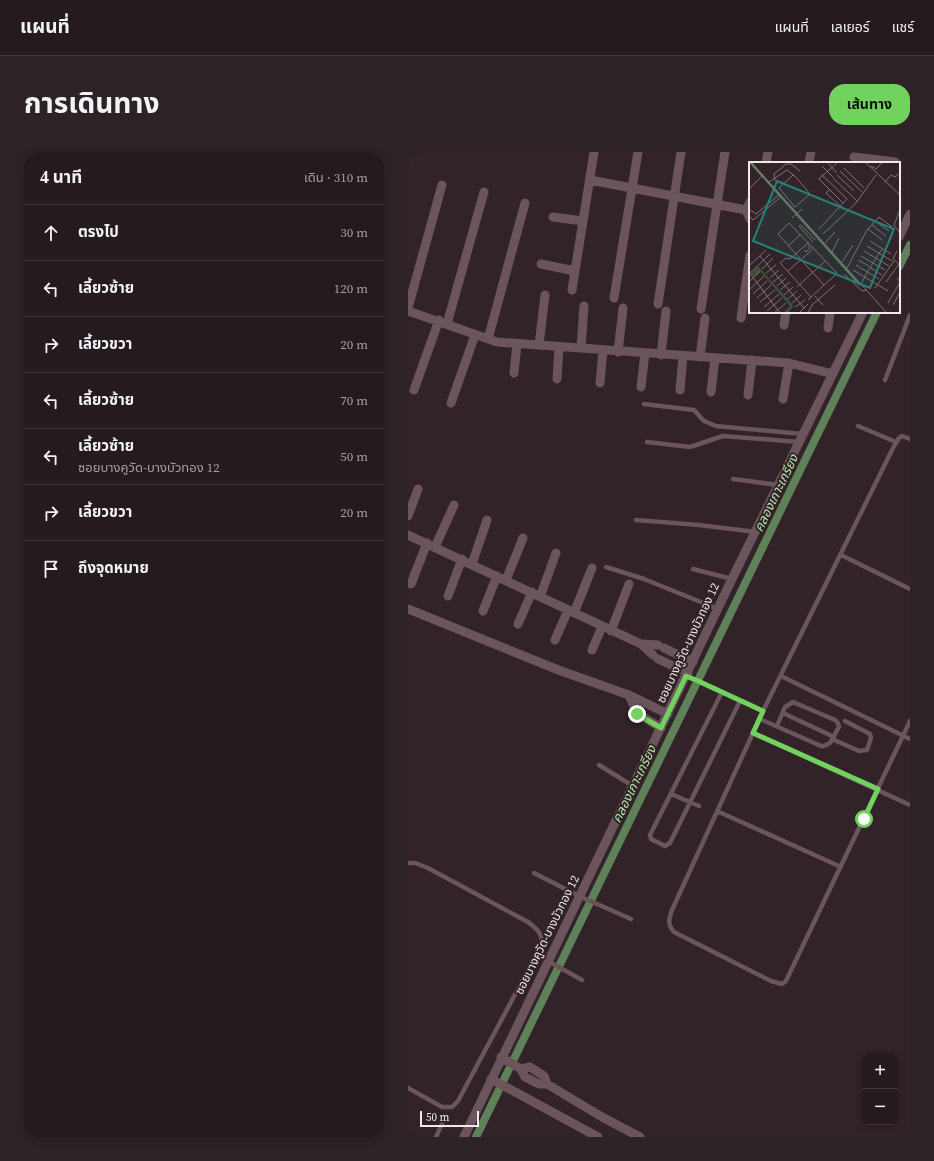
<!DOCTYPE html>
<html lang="th">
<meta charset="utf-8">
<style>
body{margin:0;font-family:"Source Serif 4","Noto Sans Thai",serif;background:#2d2327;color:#f1f3f6}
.controls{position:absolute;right:12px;bottom:12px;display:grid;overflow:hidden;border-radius:8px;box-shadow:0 2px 10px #0003}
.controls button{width:36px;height:36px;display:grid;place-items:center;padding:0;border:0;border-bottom:1px solid #42383c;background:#251a1e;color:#f1f3f6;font:20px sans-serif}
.scale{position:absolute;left:12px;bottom:10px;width:59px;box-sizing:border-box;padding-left:4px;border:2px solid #f2e8eb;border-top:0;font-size:11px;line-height:14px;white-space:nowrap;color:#f2e8eb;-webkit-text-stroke:3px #312328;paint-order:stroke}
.stop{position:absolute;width:12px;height:12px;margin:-9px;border:3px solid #71d25e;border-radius:50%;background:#fff}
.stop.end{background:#71d25e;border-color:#fff;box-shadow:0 1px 4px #0008}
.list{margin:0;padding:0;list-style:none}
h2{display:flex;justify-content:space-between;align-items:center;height:52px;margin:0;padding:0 16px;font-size:17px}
h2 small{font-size:13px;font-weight:400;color:#a3a1a4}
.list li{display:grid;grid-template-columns:26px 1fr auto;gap:12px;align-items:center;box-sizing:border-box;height:56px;padding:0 16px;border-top:1px solid #42383c}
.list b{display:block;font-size:15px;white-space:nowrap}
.list p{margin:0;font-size:13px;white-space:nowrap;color:#a3a1a4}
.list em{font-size:13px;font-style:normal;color:#a3a1a4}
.icon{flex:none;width:22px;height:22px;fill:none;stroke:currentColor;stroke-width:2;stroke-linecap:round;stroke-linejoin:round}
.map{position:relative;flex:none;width:502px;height:985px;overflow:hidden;border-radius:16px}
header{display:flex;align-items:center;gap:24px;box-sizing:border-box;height:56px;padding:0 20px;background:#251a1e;border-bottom:1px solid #42383c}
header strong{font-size:19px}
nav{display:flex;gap:22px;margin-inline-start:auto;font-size:14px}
.intro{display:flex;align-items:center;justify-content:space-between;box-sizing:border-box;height:96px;padding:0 24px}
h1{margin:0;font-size:28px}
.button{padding:10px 18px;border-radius:16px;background:#71d25e;color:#111;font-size:14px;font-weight:700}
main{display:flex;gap:24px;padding:0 24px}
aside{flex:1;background:#251a1e;border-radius:16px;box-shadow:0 2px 10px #0003}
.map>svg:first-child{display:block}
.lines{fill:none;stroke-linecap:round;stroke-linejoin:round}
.canal{stroke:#5f8159;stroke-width:8}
.service{stroke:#6b545c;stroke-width:4.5}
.minor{stroke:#6b545c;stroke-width:9}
.route{stroke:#71d25e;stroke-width:5}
.labels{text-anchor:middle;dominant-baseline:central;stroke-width:4;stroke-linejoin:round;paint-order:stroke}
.street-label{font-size:12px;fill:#f2e8eb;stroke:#312328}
.water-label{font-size:13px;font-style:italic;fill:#b2e7a8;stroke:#312328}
.inset-river{fill:none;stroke:#5f8159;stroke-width:2}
.inset-road{fill:none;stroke:#7e7276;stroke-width:1}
.view{fill:#26817a;fill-opacity:0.15;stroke:#26817a;stroke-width:2}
.inset-edge{fill:none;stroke:#f2e8eb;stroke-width:2}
</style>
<header>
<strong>แผนที่</strong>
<nav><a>แผนที่</a><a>เลเยอร์</a><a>แชร์</a></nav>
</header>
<div class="intro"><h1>การเดินทาง</h1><a class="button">เส้นทาง</a></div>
<main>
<aside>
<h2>4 นาที<small>เดิน · 310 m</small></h2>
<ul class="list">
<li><svg class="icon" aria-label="ahead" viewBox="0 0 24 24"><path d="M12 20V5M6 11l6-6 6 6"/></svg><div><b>ตรงไป</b></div><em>30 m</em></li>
<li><svg class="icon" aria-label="left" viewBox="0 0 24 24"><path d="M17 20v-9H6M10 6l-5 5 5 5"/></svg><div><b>เลี้ยวซ้าย</b></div><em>120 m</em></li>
<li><svg class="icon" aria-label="right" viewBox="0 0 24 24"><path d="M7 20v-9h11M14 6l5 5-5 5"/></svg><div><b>เลี้ยวขวา</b></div><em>20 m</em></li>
<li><svg class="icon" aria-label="left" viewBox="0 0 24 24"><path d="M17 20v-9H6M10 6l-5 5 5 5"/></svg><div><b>เลี้ยวซ้าย</b></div><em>70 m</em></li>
<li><svg class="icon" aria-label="left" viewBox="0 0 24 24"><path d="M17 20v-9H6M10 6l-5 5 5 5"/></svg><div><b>เลี้ยวซ้าย</b><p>ซอยบางคูวัด-บางบัวทอง 12</p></div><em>50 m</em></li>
<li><svg class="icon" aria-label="right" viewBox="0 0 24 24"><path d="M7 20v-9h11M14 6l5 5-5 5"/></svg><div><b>เลี้ยวขวา</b></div><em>20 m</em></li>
<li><svg class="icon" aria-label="arrive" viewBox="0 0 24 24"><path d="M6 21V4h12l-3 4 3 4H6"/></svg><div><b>ถึงจุดหมาย</b></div></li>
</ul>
</aside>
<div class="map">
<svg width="502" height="985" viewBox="0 0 502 985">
<rect width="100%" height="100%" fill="#312328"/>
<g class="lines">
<path class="canal" d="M 491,115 L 502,93
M 68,985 L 469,160"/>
<path class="service" d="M 477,228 L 502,163
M 236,252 L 286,258 L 296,269 L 308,274 L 395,282
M 450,274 L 488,290
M 502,287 L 494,284 L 491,286 L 485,296 L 355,559 L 264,758 C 261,767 259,772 266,780 L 363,829 L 374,832 L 378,829 L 502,569
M 239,290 L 282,295 L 315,284 L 391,290
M 325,327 L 370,333
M 228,368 L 291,373 L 348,380
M 433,403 L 502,437
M 198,415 L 236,427 L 310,457
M 285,417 L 324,427
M 278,524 L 355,559
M 373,524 L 502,587
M 314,540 L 242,683 L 243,687 L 257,694 L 262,691 L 332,549
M 375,561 L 426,585
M 352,567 L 413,594 L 416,594 L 422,591 L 431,575 L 430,571 L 427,568 L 385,550 L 377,555 L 369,574
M 345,581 L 502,653
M 424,587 L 451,599 L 459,598 L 463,586 L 462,582 L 437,569
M 191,613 L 225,634
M 263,642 L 291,654
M 309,659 L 433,715
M 0,711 L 7,711 L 20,716 L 120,770 C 129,777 136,782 133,794 L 50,949 L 44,955 L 34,955 L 0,936
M 126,721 L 171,744 L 223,767
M 140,809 L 174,828
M 28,985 L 34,972"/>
<path class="minor" d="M 446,5 L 487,10
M 358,11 L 360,0
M 401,11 L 403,0
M 182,28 L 338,58
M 342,50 L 338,58 L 342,67
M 145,65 L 175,69
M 491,85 L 502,62
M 133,112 L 167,119
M 164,138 L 186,0
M 206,146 L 230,0
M 250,152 L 273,0
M 0,156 L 34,33
M 293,157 L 317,0
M 0,159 L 89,190 L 381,211 L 425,222
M 333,166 L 342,103
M 39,172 L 76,40
M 376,173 L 378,160
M 420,176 L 422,160
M 80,187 L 117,51
M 131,193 L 137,143
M 173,196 L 176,154
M 210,200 L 215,156
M 253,203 L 258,159
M 292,205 L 297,166
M 106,221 L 109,192
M 149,227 L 151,195
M 192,231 L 195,198
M 233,235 L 237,201
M 6,238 L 31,168
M 272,238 L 275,204
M 303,240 L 307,206
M 340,243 L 344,208
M 375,247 L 381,211
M 43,251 L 67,183
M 0,364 L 10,337
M 0,383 L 233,492 L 245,503
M 27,395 L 46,353
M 64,412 L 79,368
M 98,428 L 115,386
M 3,432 L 19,391
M 40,444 L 54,407
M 132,445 L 148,401
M 0,457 L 153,519 L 221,543
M 75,459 L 89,424
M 166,461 L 184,416
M 110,472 L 124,440
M 203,479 L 221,432
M 147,488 L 160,458
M 233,492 L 250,493
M 256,496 L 285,510
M 184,498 L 194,475
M 250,507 L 280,521
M 253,576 L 229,561 L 221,543 L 260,562
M 93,905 L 113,917 L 117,925 L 131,932 L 139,932
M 113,917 L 122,915 L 136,924 L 139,932 L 194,965 L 232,985
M 83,927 L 190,985
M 56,985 L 324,427 L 455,160"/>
</g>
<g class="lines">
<path class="route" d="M 229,562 L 253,576 L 278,524 L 288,528 L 355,559 L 345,581 L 470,637 L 456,667"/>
</g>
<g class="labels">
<g class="street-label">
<text transform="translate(280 491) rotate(-65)">ซอยบางคูวัด-บางบัวทอง 12</text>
<text transform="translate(139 783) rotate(-64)">ซอยบางคูวัด-บางบัวทอง 12</text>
</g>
<g class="water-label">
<text transform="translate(368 341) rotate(-64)">คลองเกาะเกรียง</text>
<text transform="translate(226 632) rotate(-64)">คลองเกาะเกรียง</text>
</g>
</g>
<g transform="translate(341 10)">
<rect width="151" height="151" fill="#312328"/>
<path d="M 9,104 L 43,142 L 44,145 L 40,149 L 43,151 L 34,151 L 41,144 L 12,110 L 5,115 L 2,111 Z" fill="#3c5138"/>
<path class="inset-river" d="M 1,0 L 111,123"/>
<path class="inset-road" d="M 2,0 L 138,151M 78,0 L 88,11M 89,0 L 70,17 L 94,41M 116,0 L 151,33M 73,4 L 84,15M 122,4 L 127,7 L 134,0M 95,6 L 115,26M 91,9 L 113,30M 88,13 L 105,29M 84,16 L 108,39M 26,19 L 25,12 L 37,2 L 42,2 L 51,9M 20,20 L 38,8 L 40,9 L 44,13 L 46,14 L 61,32 L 46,45 L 30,26 L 44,13M 135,21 L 142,13 L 146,15 L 151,11M 0,27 L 14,13M 81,27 L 77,31 L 91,44M 1,48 L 7,52 L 31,32M 151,48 L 145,63 L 151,71M 0,54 L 4,58 L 33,34M 43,56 L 53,47M 126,59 L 140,69M 123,63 L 137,74M 70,67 L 98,37 L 72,12M 119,67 L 133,78M 74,72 L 107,41 L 127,13M 121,79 L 142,92M 60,80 L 41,97 L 37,96 L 31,101 L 62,135M 64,80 L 50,64 L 52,63 L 66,78M 76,81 L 86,70M 39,84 L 52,72M 118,84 L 143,99M 55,88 L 57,90 L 61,86 L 59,83M 115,89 L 140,104M 83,90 L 90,76M 11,94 L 55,146M 112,94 L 136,108M 109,98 L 120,104M 93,100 L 104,83M 107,103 L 130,117M 0,104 L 17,88M 122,104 L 133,87M 98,106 L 118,68 L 130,55 L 143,65M 123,106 L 120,105 L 133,113M 13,107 L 24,96M 104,108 L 139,129M 39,109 L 65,86M 0,110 L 31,151M 17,111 L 27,103M 0,112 L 21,92M 95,112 L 113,129 L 118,128M 21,116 L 30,108M 0,120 L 11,109M 24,120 L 34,112M 137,120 L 150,102 L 144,97 L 148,89M 112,122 L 120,107M 28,124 L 37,116M 48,125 L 76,99M 126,126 L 145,99M 1,127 L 15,114M 31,128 L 41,120M 4,132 L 18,119M 35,133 L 44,125M 66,134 L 74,143M 8,136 L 22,123M 39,137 L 48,129M 59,138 L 75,123 L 83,116 L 88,111 L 40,61 L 29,72 L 75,123M 11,140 L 26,128M 43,141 L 52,133M 139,141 L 151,120 L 148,116M 144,143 L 151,130M 15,145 L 30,132M 46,145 L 56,138M 18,149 L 33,136M 25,151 L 37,141M 50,151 L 59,142M 59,151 L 63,143 L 86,123"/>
<path class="view" d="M 28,19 L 145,67 L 121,126 L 4,79 Z"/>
<rect width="151" height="151" class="inset-edge"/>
</g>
</svg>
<div class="controls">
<button>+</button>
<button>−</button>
</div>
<div class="scale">50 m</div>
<div class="stop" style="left:456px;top:667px"></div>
<div class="stop end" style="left:229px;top:562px"></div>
</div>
</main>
